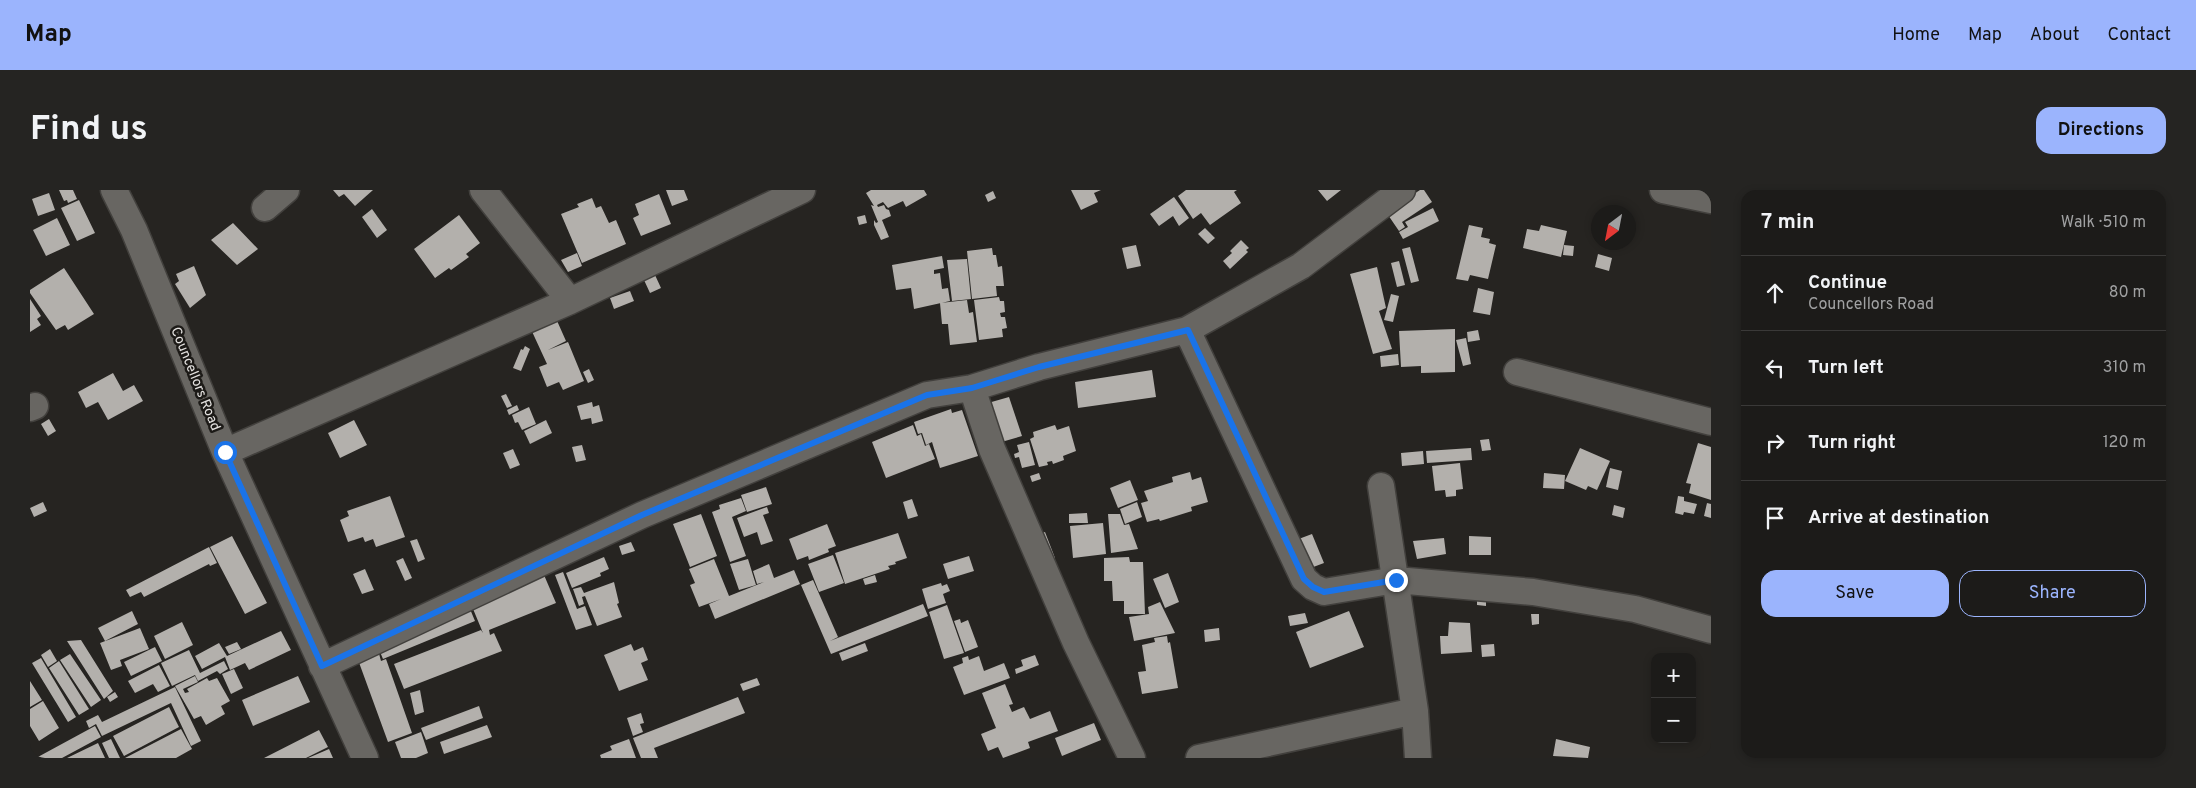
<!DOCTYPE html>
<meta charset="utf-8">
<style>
body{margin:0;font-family:Overpass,sans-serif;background:#252422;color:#f1f3f6}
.controls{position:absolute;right:15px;bottom:15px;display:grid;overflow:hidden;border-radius:10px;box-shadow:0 2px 8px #0003}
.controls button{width:45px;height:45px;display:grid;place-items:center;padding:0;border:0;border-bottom:1px solid #3a3938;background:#1c1b19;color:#f1f3f6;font:25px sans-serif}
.compass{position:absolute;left:1561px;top:15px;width:45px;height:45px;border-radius:50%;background:#1c1b19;box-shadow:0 2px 8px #0003;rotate:212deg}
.stop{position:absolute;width:15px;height:15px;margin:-11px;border:4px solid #1a73e8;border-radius:50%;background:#fff}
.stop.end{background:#1a73e8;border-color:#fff;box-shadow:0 1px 5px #0008}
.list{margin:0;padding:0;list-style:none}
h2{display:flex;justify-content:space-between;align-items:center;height:65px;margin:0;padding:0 20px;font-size:21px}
h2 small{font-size:16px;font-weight:400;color:#a0a1a2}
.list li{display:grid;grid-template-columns:32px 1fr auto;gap:15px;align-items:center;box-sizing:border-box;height:75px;padding:0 20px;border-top:1px solid #3a3938}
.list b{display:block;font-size:19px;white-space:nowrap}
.list p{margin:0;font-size:16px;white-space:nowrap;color:#a0a1a2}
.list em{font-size:16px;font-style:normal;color:#a0a1a2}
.actions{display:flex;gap:10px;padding:15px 20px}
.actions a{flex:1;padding:11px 0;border:1px solid #9bb4fd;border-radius:15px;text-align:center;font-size:18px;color:#9bb4fd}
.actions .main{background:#9bb4fd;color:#111}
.icon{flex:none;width:28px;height:28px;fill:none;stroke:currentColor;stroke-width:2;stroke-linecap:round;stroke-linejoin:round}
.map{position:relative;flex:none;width:1681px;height:568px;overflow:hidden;border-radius:15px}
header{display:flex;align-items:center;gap:30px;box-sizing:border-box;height:70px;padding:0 25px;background:#9bb4fd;color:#111}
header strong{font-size:24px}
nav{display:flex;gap:28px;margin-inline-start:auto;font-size:18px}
.intro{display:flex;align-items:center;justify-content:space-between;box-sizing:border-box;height:120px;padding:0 30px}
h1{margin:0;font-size:35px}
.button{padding:12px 22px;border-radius:15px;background:#9bb4fd;color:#111;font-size:18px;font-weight:700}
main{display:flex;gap:30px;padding:0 30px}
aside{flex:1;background:#1c1b19;border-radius:15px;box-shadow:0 2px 8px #0003}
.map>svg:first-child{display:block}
.building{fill:#b3b0ac}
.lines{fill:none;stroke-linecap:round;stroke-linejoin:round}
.minor-casing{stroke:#42403d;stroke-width:29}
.minor{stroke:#686662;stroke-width:26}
.route{stroke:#1a73e8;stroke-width:6}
.labels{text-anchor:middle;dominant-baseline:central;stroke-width:5;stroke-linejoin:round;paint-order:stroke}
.street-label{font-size:14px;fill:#e4e2e0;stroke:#1c1a17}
</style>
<header>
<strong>Map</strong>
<nav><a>Home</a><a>Map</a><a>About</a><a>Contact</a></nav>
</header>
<div class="intro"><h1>Find us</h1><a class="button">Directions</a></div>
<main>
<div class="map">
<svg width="1681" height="568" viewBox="0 0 1681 568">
<rect width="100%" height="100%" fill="#262421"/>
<path class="building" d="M 29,0 L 43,0 L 47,9 L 38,13 L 37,10 L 34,11 Z
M 303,0 L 343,0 L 325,16 L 314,4 L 309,7 Z
M 636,0 L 654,0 L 658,10 L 642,16 Z
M 841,0 L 894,0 L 897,5 L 876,17 L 873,11 L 858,18 L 853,12 L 847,15 L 848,17 L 854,15 L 856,19 L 859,20 L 861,26 L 852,30 L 859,47 L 851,50 L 844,35 L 844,30 L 846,33 L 848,32 L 841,15 L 844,16 L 836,3 Z
M 1041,0 L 1071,0 L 1064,3 L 1068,12 L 1051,20 Z
M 1156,0 L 1207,0 L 1204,2 L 1211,13 L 1180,35 L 1171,23 L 1163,29 L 1148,6 Z
M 1288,0 L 1311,0 L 1297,11 Z
M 1390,0 L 1394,0 L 1402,12 L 1372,32 L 1375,37 L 1369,41 L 1356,22 Z
M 963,1 L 966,8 L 958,12 L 955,5 Z
M 19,3 L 25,20 L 8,26 L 2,9 Z
M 629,4 L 641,34 L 611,46 L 603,28 L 609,25 L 605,14 Z
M 1144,7 L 1159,28 L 1149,36 L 1143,26 L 1129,36 L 1120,24 Z
M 562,8 L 566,18 L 571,16 L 579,33 L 586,30 L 596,54 L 552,73 L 531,24 L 549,17 L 547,14 Z
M 49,10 L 65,43 L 47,51 L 31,18 Z
M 1403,18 L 1409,31 L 1373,49 L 1369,42 L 1378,37 L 1375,32 Z
M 342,19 L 357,40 L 347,48 L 332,27 Z
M 429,25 L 450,53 L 436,64 L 439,67 L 421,80 L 419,78 L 405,88 L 384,59 Z
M 835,25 L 837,33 L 829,35 L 827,27 Z
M 27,28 L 40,55 L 16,66 L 3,40 Z
M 203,33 L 228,59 L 207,75 L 181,50 Z
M 1439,35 L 1453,38 L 1451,47 L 1460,49 L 1459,53 L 1466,55 L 1458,89 L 1440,85 L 1438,91 L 1426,89 Z
M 1511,35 L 1537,41 L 1531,67 L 1493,58 L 1497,39 L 1509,41 Z
M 1175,38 L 1185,48 L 1178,54 L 1168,44 Z
M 1211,50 L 1219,58 L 1216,60 L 1218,62 L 1200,79 L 1193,71 L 1202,63 L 1200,61 Z
M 1106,55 L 1111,76 L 1097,79 L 1092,58 Z
M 1534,55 L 1544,56 L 1543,66 L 1533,65 Z
M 1380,57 L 1389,91 L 1381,93 L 1372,59 Z
M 962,58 L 963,65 L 966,65 L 968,77 L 972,76 L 974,96 L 966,96 L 967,106 L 942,109 L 937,61 Z
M 547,63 L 552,76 L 538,82 L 531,70 Z
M 1568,64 L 1582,68 L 1579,81 L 1565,77 Z
M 912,66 L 914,78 L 904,80 L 904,84 L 910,83 L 912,99 L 918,98 L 920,111 L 884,119 L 881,98 L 866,100 L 862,75 Z
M 937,69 L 941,109 L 922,111 L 917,70 Z
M 1369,71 L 1375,95 L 1367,97 L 1361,73 Z
M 164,76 L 176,105 L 160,118 L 145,94 L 149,91 L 146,84 Z
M 1347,77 L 1356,118 L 1349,121 L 1362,159 L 1343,164 L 1320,84 Z
M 34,78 L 64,124 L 38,140 L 35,135 L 26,140 L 0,103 L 0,100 Z
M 625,85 L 631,98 L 620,103 L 614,90 Z
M 1448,98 L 1464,102 L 1460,125 L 1443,122 Z
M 600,101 L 604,111 L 584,119 L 580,108 Z
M 1361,104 L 1369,106 L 1363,132 L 1354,130 Z
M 969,107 L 970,111 L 974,111 L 975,122 L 970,123 L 971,127 L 975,127 L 977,138 L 972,139 L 973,147 L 949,150 L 944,110 Z
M 0,109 L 11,126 L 7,129 L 11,135 L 0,142 Z
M 937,110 L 939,123 L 943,122 L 947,152 L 920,155 L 918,134 L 912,134 L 910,113 Z
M 524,124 L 536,151 L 518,160 L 538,152 L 554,191 L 533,200 L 529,192 L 517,197 L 509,177 L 517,174 L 499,135 Z
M 1425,139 L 1425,182 L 1391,183 L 1391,176 L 1371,177 L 1369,141 Z
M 1448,140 L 1450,150 L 1438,152 L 1437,142 Z
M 1436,148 L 1441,174 L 1433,176 L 1426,150 Z
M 495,156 L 500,159 L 491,181 L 483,178 L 491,159 L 493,160 Z
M 1368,164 L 1369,175 L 1351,177 L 1350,166 Z
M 559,179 L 564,190 L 558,193 L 553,182 Z
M 1122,180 L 1126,207 L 1048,218 L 1045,192 Z
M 83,183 L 93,201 L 104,195 L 113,211 L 78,230 L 68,212 L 56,218 L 48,202 Z
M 476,204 L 482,216 L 477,218 L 471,206 Z
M 979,207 L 992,246 L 968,253 L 951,215 Z
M 562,212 L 563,217 L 569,215 L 573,231 L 562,234 L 561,228 L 551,230 L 547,216 Z
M 487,215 L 489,220 L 479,225 L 477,220 Z
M 499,217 L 506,234 L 492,240 L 488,232 L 485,233 L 482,225 Z
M 921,219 L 922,223 L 932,220 L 948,266 L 910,278 L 902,252 L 896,255 L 892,243 L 888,244 L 884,232 Z
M 19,229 L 26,241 L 18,246 L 11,234 Z
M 324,230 L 337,255 L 310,268 L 298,243 Z
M 516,230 L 522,243 L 500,254 L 494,241 Z
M 883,235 L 887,246 L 891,244 L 895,256 L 899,254 L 905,269 L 856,288 L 842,252 Z
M 1025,235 L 1027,240 L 1039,236 L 1046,261 L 1033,266 L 1034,270 L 1023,274 L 1022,271 L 1017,272 L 1018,275 L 1009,277 L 1000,249 L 1004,247 L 1003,242 Z
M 1459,249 L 1461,260 L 1452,261 L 1450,250 Z
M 999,252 L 1005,275 L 992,278 L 989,267 L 985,268 L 984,264 L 989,262 L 987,255 Z
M 1668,253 L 1681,257 L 1681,310 L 1659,303 L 1661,294 L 1656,293 Z
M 552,255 L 556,270 L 546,272 L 542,257 Z
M 1441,258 L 1442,270 L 1397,273 L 1396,261 Z
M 1550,258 L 1580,271 L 1567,300 L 1558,296 L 1556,300 L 1535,291 Z
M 483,259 L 490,275 L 480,279 L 473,263 Z
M 1393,261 L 1394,274 L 1372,276 L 1371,263 Z
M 1430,273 L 1433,299 L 1426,300 L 1426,306 L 1416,307 L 1415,300 L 1405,301 L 1402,276 Z
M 1580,278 L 1592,281 L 1588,300 L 1576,297 Z
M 1160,282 L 1162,290 L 1171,287 L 1178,312 L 1161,317 L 1162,321 L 1130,331 L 1129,329 L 1117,332 L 1111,313 L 1118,311 L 1114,301 L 1143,292 L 1142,287 Z
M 1009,283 L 1011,289 L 1002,292 L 1000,286 Z
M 1514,283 L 1535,285 L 1534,299 L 1513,298 Z
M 1100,290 L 1108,310 L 1088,318 L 1080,298 Z
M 736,297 L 742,314 L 717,322 L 711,305 Z
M 360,306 L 375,347 L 346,357 L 343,349 L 335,352 L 333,347 L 318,352 L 310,330 L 319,326 L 317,321 Z
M 1648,306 L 1654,307 L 1654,311 L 1667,314 L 1664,324 L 1654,322 L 1653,325 L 1645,323 Z
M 711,308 L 716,321 L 702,327 L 716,366 L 700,372 L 682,322 L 690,319 L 689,315 Z
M 882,309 L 888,326 L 878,329 L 873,312 Z
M 13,312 L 17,321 L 4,327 L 0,318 Z
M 1107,312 L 1112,327 L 1095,334 L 1090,319 Z
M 1677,313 L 1681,314 L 1681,328 L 1674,326 Z
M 1584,315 L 1595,318 L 1593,328 L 1582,325 Z
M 737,317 L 739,323 L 733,325 L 743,351 L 731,355 L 727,342 L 714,347 L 707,328 Z
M 1057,323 L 1058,333 L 1039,333 L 1039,324 Z
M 671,324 L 687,366 L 660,377 L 643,334 Z
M 1078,324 L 1090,324 L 1094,335 L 1099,334 L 1108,359 L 1081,363 Z
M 1073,333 L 1076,364 L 1043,368 L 1040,336 Z
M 797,334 L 806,356 L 798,359 L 799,362 L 779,370 L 778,366 L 767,370 L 759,349 Z
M 1015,342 L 1025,368 L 1015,371 L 1006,345 Z
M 868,343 L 877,368 L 865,372 L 866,374 L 858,376 L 860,379 L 815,394 L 805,363 Z
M 1282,344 L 1294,373 L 1278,379 L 1266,350 Z
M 202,346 L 237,413 L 215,424 L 180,357 Z
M 1439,346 L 1461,347 L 1461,365 L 1439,365 Z
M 1414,348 L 1416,364 L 1387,369 L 1383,351 Z
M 387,349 L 395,369 L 388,372 L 380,351 Z
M 601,352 L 605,361 L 592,365 L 589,356 Z
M 179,357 L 187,373 L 180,376 L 179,374 L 114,407 L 111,402 L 100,407 L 96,400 Z
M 803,365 L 814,393 L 789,402 L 778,374 Z
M 939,366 L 944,381 L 918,389 L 913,374 Z
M 574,367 L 579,379 L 570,383 L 571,386 L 542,398 L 536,383 Z
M 1099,367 L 1100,372 L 1113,372 L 1115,424 L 1094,424 L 1094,411 L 1083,411 L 1082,391 L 1074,391 L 1074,368 Z
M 373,368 L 382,388 L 375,391 L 366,371 Z
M 684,369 L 699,406 L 734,392 L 727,394 L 723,381 L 739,374 L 744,388 L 764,380 L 770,394 L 685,429 L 679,414 L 691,409 L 669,417 L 660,395 L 665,393 L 659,379 Z
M 718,369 L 726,395 L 709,400 L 700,374 Z
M 335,379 L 344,400 L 332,404 L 323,384 Z
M 533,382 L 547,419 L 555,416 L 562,435 L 546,440 L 525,385 Z
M 1138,383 L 1149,412 L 1135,418 L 1123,389 Z
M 514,385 L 526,413 L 459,440 L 460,445 L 464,443 L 472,461 L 374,499 L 364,474 L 451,440 L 453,443 L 441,414 Z
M 845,385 L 847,392 L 835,395 L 833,389 Z
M 783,390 L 808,447 L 800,451 L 893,414 L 898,426 L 801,464 L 771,395 Z
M 584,392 L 589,413 L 587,414 L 592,427 L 567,436 L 555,406 L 552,407 L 554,414 L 549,416 L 543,399 L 551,397 L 554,403 Z
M 911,393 L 912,396 L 917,394 L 920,401 L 913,404 L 916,413 L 898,419 L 892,399 Z
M 1447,408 L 1456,409 L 1456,416 L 1447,415 Z
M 1130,412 L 1145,443 L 1104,451 L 1099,427 L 1119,424 L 1118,417 Z
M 917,415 L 934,463 L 914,469 L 899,422 Z
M 440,419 L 445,431 L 353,469 L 348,457 Z
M 102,421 L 108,434 L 75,451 L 68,438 Z
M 1319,421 L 1334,457 L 1280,478 L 1266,442 Z
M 1275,423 L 1278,433 L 1260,436 L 1258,426 Z
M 1501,424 L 1509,424 L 1509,434 L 1502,435 Z
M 930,429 L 931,433 L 938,430 L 948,457 L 935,462 L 924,431 Z
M 152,432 L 163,455 L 135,469 L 124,446 Z
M 1419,432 L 1440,433 L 1442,462 L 1411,464 L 1410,446 L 1418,446 Z
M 110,438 L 119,459 L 90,470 L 92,476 L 81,480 L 70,453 Z
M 1189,438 L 1190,450 L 1175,452 L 1174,440 Z
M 251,441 L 261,460 L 219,480 L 215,473 L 200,480 L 195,467 L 172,479 L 165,466 L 189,453 L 197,466 Z
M 1137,446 L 1138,453 L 1140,452 L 1148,498 L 1112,504 L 1108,482 L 1116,481 L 1112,455 L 1125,452 L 1124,448 Z
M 51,450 L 83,501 L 74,509 L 37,451 Z
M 207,452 L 211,459 L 199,464 L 195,457 Z
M 835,453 L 838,461 L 812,471 L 809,463 Z
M 601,454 L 604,461 L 613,457 L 618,470 L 611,473 L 618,490 L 589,501 L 574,465 Z
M 1464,454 L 1465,466 L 1452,467 L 1451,455 Z
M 125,457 L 132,471 L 101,486 L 94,472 Z
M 20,459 L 27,471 L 18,477 L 11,465 Z
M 159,460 L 170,483 L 194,471 L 198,479 L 190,484 L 187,481 L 168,491 L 165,485 L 142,496 L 131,473 Z
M 348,460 L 351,471 L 356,469 L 382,543 L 358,552 L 327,467 Z
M 40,464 L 71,510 L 61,517 L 30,470 Z
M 1005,465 L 1009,475 L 986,484 L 985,479 L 993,476 L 991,470 Z
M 938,466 L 939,470 L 949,466 L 954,481 L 974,473 L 980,488 L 934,505 L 923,477 L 933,473 L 932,468 Z
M 11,468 L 46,527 L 38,532 L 2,473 Z
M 29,471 L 59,519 L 49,525 L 19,478 Z
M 129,475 L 140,496 L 128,502 L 123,494 L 105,503 L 98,491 Z
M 204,479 L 213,498 L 201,504 L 192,484 Z
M 165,486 L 168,492 L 153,499 L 155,503 L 159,502 L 157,499 L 177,488 L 179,491 L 187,488 L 200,511 L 191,516 L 195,524 L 176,535 L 171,526 L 164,529 L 145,496 Z
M 268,486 L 280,512 L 223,536 L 212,510 Z
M 727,488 L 730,495 L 713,501 L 710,494 Z
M 0,491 L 12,510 L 0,517 Z
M 975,494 L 983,514 L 979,515 L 982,522 L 994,517 L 1000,529 L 1020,521 L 1028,541 L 998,552 L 1000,558 L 973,568 L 968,557 L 958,561 L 951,544 L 966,538 L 952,503 Z
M 145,497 L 171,551 L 161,556 L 141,513 L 72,546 L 66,534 L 59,538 L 56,531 L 68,525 L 72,532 Z
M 390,500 L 394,522 L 385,525 L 380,503 Z
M 85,502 L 88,507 L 80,512 L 77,507 Z
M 708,507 L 715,523 L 624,558 L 628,568 L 611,568 L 603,548 Z
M 13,511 L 29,538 L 9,551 L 0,536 L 0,519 Z
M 449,516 L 453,528 L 396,550 L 391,538 Z
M 139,517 L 149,537 L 94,566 L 83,546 Z
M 611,523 L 614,533 L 610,534 L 613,542 L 603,546 L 597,528 Z
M 1064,533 L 1071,550 L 1032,566 L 1025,548 Z
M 457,535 L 462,547 L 414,564 L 410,552 Z
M 65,536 L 71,547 L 32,568 L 6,568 Z
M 151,539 L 162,559 L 146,568 L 95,568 Z
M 289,540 L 298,557 L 276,568 L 234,568 Z
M 391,542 L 398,563 L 386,568 L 371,568 L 365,552 Z
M 81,549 L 90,568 L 79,568 L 72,553 Z
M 599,549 L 606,568 L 571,568 L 570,565 L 582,560 L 580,556 Z
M 1526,549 L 1560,557 L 1558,568 L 1523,566 Z
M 68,553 L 75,568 L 37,568 Z
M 299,559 L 303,568 L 278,568 Z"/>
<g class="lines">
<defs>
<path id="minor" d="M 84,0 L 104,40 L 195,262 L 335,568
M 453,0 L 540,111
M 1633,0 L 1681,10
M 235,18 L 256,0
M 1157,140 L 1274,389 L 1283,397 L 1294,402 L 1366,390 L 1503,402 L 1605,419 L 1681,440
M 1487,182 L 1681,232
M 942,198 L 962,259 L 1046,453 L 1102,568
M 0,218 L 5,216
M 195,262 L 540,111 L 772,0
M 1351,296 L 1385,521 L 1388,568
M 292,476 L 612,325 L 897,205 L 942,198 L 1009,177 L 1157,140 L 1271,76 L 1372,0
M 1169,568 L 1385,521"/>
</defs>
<use href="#minor" class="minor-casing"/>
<use href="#minor" class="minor"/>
</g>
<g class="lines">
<path class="route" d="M 195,262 L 292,476 L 612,325 L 897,205 L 942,198 L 1009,177 L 1158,140 L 1274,389 L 1283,397 L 1294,402 L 1366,390"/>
</g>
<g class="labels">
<g class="street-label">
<text transform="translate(165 189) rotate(68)">Councellors Road</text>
</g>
</g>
</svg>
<div class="controls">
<button>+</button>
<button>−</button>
</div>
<svg class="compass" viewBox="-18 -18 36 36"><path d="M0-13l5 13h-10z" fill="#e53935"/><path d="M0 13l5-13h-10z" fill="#a0a1a2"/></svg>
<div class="stop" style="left:195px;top:262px"></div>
<div class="stop end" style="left:1366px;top:390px"></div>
</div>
<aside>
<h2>7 min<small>Walk · 510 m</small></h2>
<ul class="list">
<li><svg class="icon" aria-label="ahead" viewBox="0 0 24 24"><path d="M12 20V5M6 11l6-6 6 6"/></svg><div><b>Continue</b><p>Councellors Road</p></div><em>80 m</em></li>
<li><svg class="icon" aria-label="left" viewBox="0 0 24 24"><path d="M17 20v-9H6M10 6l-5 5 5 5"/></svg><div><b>Turn left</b></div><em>310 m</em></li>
<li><svg class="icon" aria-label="right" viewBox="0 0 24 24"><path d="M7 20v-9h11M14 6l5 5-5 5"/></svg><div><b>Turn right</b></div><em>120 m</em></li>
<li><svg class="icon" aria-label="arrive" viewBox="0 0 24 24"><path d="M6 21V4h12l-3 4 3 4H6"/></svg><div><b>Arrive at destination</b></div></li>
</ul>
<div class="actions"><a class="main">Save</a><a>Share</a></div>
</aside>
</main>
